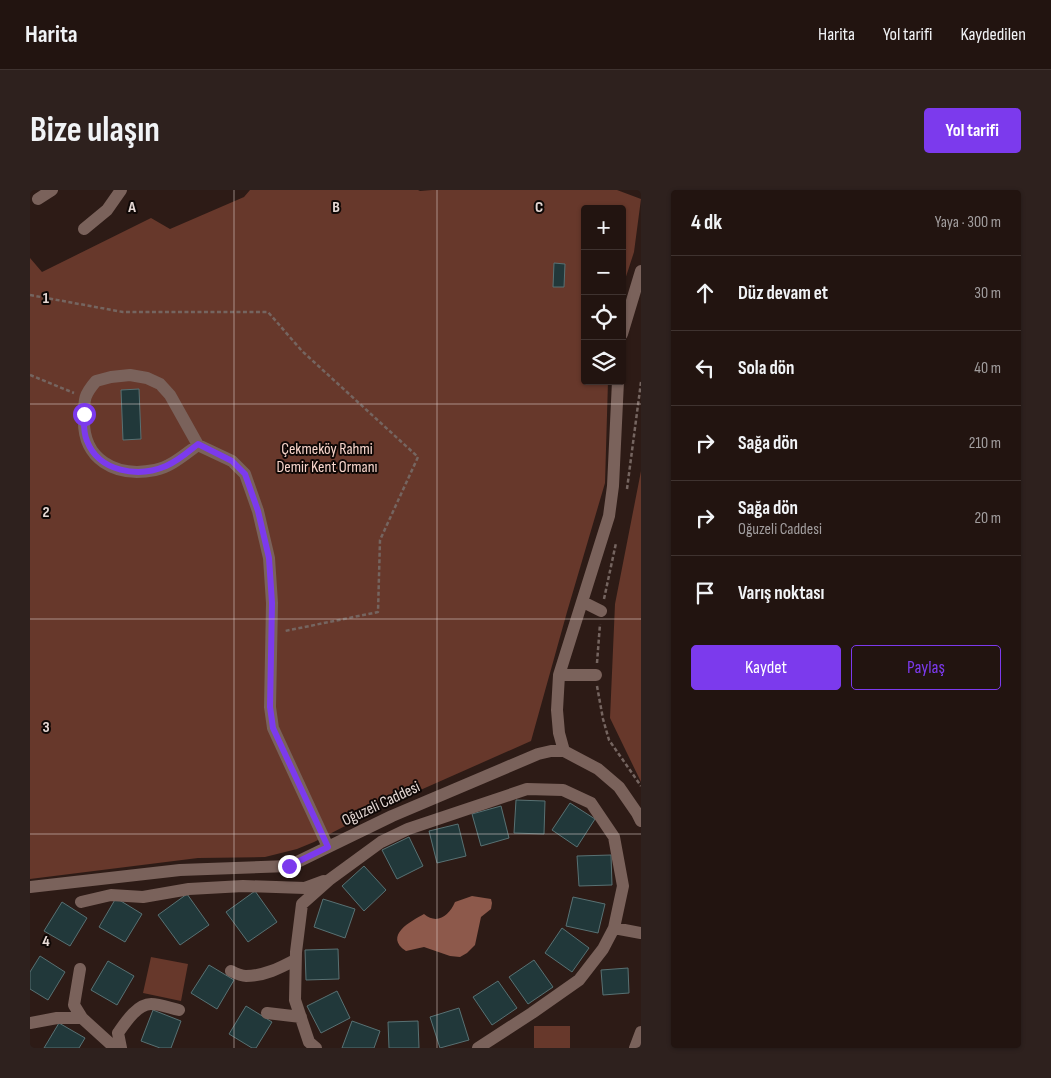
<!DOCTYPE html>
<html lang="tr">
<meta charset="utf-8">
<style>
body{margin:0;font-family:"Sofia Sans Condensed",sans-serif;background:#2e211e;color:#f1f3f6}
.controls{position:absolute;right:15px;top:15px;display:grid;overflow:hidden;border-radius:5px;box-shadow:0 1px 4px #0004}
.controls button{width:45px;height:45px;display:grid;place-items:center;padding:0;border:0;border-bottom:1px solid #3f3330;background:#221410;color:#f1f3f6;font:25px sans-serif}
.stop{position:absolute;width:15px;height:15px;margin:-11px;border:4px solid #7c3aed;border-radius:50%;background:#fff}
.stop.end{background:#7c3aed;border-color:#fff;box-shadow:0 1px 5px #0008}
.list{margin:0;padding:0;list-style:none}
h2{display:flex;justify-content:space-between;align-items:center;height:65px;margin:0;padding:0 20px;font-size:21px}
h2 small{font-size:16px;font-weight:400;color:#a29e9f}
.list li{display:grid;grid-template-columns:32px 1fr auto;gap:15px;align-items:center;box-sizing:border-box;height:75px;padding:0 20px;border-top:1px solid #3f3330}
.list b{display:block;font-size:19px;white-space:nowrap}
.list p{margin:0;font-size:16px;white-space:nowrap;color:#a29e9f}
.list em{font-size:16px;font-style:normal;color:#a29e9f}
.actions{display:flex;gap:10px;padding:15px 20px}
.actions a{flex:1;padding:11px 0;border:1px solid #7c3aed;border-radius:5px;text-align:center;font-size:18px;color:#7c3aed}
.actions .main{background:#7c3aed;color:#fff}
.icon{flex:none;width:28px;height:28px;fill:none;stroke:currentColor;stroke-width:2;stroke-linecap:round;stroke-linejoin:round}
.map{position:relative;flex:none;width:611px;height:858px;overflow:hidden;border-radius:5px}
header{display:flex;align-items:center;gap:30px;box-sizing:border-box;height:70px;padding:0 25px;background:#221410;border-bottom:1px solid #3f3330}
header strong{font-size:24px}
nav{display:flex;gap:28px;margin-inline-start:auto;font-size:18px}
.intro{display:flex;align-items:center;justify-content:space-between;box-sizing:border-box;height:120px;padding:0 30px}
h1{margin:0;font-size:35px}
.button{padding:12px 22px;border-radius:5px;background:#7c3aed;color:#fff;font-size:18px;font-weight:700}
main{display:flex;gap:30px;padding:0 30px}
aside{flex:1;background:#221410;border-radius:5px;box-shadow:0 1px 4px #0004}
.map>svg:first-child{display:block}
.green{fill:#67382b}
.water{fill:#8d594b}
.building{fill:#21383a;stroke:#587173}
.lines{fill:none;stroke-linecap:round;stroke-linejoin:round}
.path{stroke:#756560;stroke-width:2.5;stroke-dasharray:4 2.5;stroke-linecap:butt}
.minor{stroke:#7a625b;stroke-width:12}
.route{stroke:#7c3aed;stroke-width:6}
.grid{fill:none;stroke:#e6d9d5;stroke-width:1;stroke-opacity:0.55}
.labels{text-anchor:middle;dominant-baseline:central;stroke-width:4;stroke-linejoin:round;paint-order:stroke}
.park-label{font-size:16px;fill:#f7d5cb;stroke:#0f0806}
.street-label{font-size:16px;fill:#e6d9d5;stroke:#0f0806}
.grid-label{font-size:16px;text-anchor:middle;font-weight:bold;fill:#e6d9d5;stroke:#0f0806;stroke-width:4;stroke-linejoin:round;paint-order:stroke}
</style>
<header>
<strong>Harita</strong>
<nav><a>Harita</a><a>Yol tarifi</a><a>Kaydedilen</a></nav>
</header>
<div class="intro"><h1>Bize ulaşın</h1><a class="button">Yol tarifi</a></div>
<main>
<div class="map">
<svg width="611" height="858" viewBox="0 0 611 858">
<rect width="100%" height="100%" fill="#2d1b16"/>
<path class="green" d="M 220,0 L 388,0 L 390,1 L 402,0 L 587,0 L 611,9 L 604,62 L 592,99 L 592,19 L 555,19 L 555,191 L 578,191 L 575,293 L 537,422 L 501,551 L 352,617 L 284,652 L 267,659 L 235,667 L 168,668 L 0,689 L 0,68 L 12,82 L 121,28 L 140,39 L 214,7 Z
M 611,281 L 611,592 L 580,528 L 585,414 Z
M 121,767 L 158,774 L 151,811 L 113,803 Z
M 504,836 L 540,836 L 540,858 L 504,858 Z"/>
<path class="water" d="M 442,706 L 461,709 L 462,713 L 461,719 L 451,727 L 445,755 L 437,763 L 430,767 L 420,766 L 394,757 L 376,761 C 353,746 381,731 394,724 C 407,735 419,726 425,712 Z"/>
<path class="building" d="M 524,73 L 535,74 L 534,97 L 523,97 Z
M 109,199 L 111,249 L 93,250 L 91,200 Z
M 486,610 L 515,611 L 514,644 L 484,643 Z
M 540,613 L 565,629 L 547,657 L 522,640 Z
M 471,616 L 479,648 L 451,656 L 442,624 Z
M 428,634 L 436,666 L 407,673 L 399,641 Z
M 379,647 L 393,676 L 367,689 L 352,660 Z
M 581,665 L 582,695 L 549,696 L 547,666 Z
M 334,676 L 356,700 L 334,721 L 312,696 Z
M 225,701 L 247,732 L 218,752 L 196,722 Z
M 157,704 L 179,735 L 150,755 L 128,725 Z
M 543,707 L 575,714 L 568,743 L 536,736 Z
M 86,708 L 112,724 L 95,752 L 69,737 Z
M 293,709 L 325,719 L 315,748 L 284,737 Z
M 32,712 L 57,728 L 40,756 L 14,741 Z
M 532,738 L 559,758 L 542,782 L 515,763 Z
M 308,759 L 309,789 L 276,790 L 275,760 Z
M 10,766 L 35,782 L 18,810 L 0,799 L 0,782 Z
M 504,770 L 523,797 L 498,814 L 479,787 Z
M 78,771 L 104,786 L 87,815 L 61,800 Z
M 179,775 L 204,790 L 187,819 L 161,803 Z
M 598,778 L 599,803 L 573,805 L 571,780 Z
M 468,791 L 487,818 L 462,835 L 443,807 Z
M 307,801 L 320,828 L 291,843 L 277,816 Z
M 216,816 L 242,832 L 226,858 L 222,858 L 199,844 Z
M 429,818 L 439,850 L 410,858 L 400,827 Z
M 123,820 L 151,831 L 141,858 L 130,858 L 111,851 Z
M 322,831 L 350,841 L 344,858 L 312,858 Z
M 388,831 L 389,858 L 359,858 L 358,832 Z
M 29,833 L 55,848 L 49,858 L 14,858 Z"/>
<g class="lines">
<path class="path" d="M 0,105 L 93,122 L 238,122 L 272,161 L 388,267 L 350,350 L 348,422 L 255,441
M 0,185 L 44,203
M 597,299 L 611,192
M 574,409 L 586,353
M 567,473 L 570,434
M 567,496 L 573,529 L 579,550 L 611,596"/>
<path class="minor" d="M 8,9 L 22,0
M 54,39 L 77,20 L 91,0
M 592,144 L 611,81
M 168,255 C 155,264 141,277 125,280 C 85,288 52,269 54,227 C 54,209 54,205 66,191 L 81,187 L 100,185 L 117,188 L 130,194 L 140,205 L 168,255 L 202,271 L 215,284 L 228,321 L 239,368 L 242,413 L 240,517 L 243,538 L 298,657
M 553,412 L 571,421
M 529,485 L 566,485
M 534,561 L 529,543 L 527,520 L 529,485 L 579,326 L 583,296 L 588,191
M 0,697 L 150,680 L 259,676 L 362,626 L 508,564 L 521,561 L 534,561 L 568,579 L 589,597 L 607,623 L 611,631
M 51,712 L 81,705 L 113,707 L 159,699 L 213,696 L 275,698 L 294,691
M 584,738 L 611,743
M 50,779 L 44,815 L 52,828
M 201,781 C 205,783 211,786 216,786 C 234,786 250,778 265,770
M 237,823 L 271,827
M 0,833 L 27,828 L 52,828 L 85,858
M 91,858 L 88,843 C 95,833 107,814 121,814 C 130,814 140,818 149,820
M 286,858 L 279,852 L 265,810 L 266,762 L 272,714 L 299,690 L 351,652 L 378,639 L 497,599 L 533,600 L 561,613 L 584,647 L 593,696 L 584,738 L 573,759 L 549,790 L 502,823 L 448,858
M 605,858 L 611,842"/>
</g>
<g class="lines">
<path class="route" d="M 54,224 C 54,233 53,242 57,251 C 69,282 108,288 136,276 C 148,271 158,262 168,254 L 202,271 L 215,284 L 228,321 L 239,368 L 242,413 L 240,517 L 243,538 L 298,657 L 259,676"/>
</g>
<path class="grid" d="M 204,0 L 204,858M 407,0 L 407,858M 0,214 L 611,214M 0,429 L 611,429M 0,644 L 611,644"/>
<g class="labels">
<g class="park-label">
<text x="297" y="259">Çekmeköy Rahmi<tspan x="297" dy="18">Demir Kent Ormanı</tspan></text>
</g>
<g class="street-label">
<text transform="translate(351 614) rotate(-25)">Oğuzeli Caddesi</text>
</g>
</g>
<g class="grid-label">
<text x="102" y="22">A</text>
<text x="306" y="22">B</text>
<text x="509" y="22">C</text>
<text x="16" y="113">1</text>
<text x="16" y="327">2</text>
<text x="16" y="542">3</text>
<text x="16" y="756">4</text>
</g>
</svg>
<div class="controls">
<button>+</button>
<button>−</button>
<button><svg class="icon" aria-label="locate" viewBox="0 0 24 24"><circle cx="12" cy="12" r="6"/><path d="M12 2v4M12 18v4M2 12h4M18 12h4"/></svg></button>
<button><svg class="icon" aria-label="layers" viewBox="0 0 24 24"><path d="M12 4l9 5-9 5-9-5zM3 14l9 5 9-5"/></svg></button>
</div>
<div class="stop" style="left:54px;top:224px"></div>
<div class="stop end" style="left:259px;top:676px"></div>
</div>
<aside>
<h2>4 dk<small>Yaya · 300 m</small></h2>
<ul class="list">
<li><svg class="icon" aria-label="ahead" viewBox="0 0 24 24"><path d="M12 20V5M6 11l6-6 6 6"/></svg><div><b>Düz devam et</b></div><em>30 m</em></li>
<li><svg class="icon" aria-label="left" viewBox="0 0 24 24"><path d="M17 20v-9H6M10 6l-5 5 5 5"/></svg><div><b>Sola dön</b></div><em>40 m</em></li>
<li><svg class="icon" aria-label="right" viewBox="0 0 24 24"><path d="M7 20v-9h11M14 6l5 5-5 5"/></svg><div><b>Sağa dön</b></div><em>210 m</em></li>
<li><svg class="icon" aria-label="right" viewBox="0 0 24 24"><path d="M7 20v-9h11M14 6l5 5-5 5"/></svg><div><b>Sağa dön</b><p>Oğuzeli Caddesi</p></div><em>20 m</em></li>
<li><svg class="icon" aria-label="arrive" viewBox="0 0 24 24"><path d="M6 21V4h12l-3 4 3 4H6"/></svg><div><b>Varış noktası</b></div></li>
</ul>
<div class="actions"><a class="main">Kaydet</a><a>Paylaş</a></div>
</aside>
</main>
